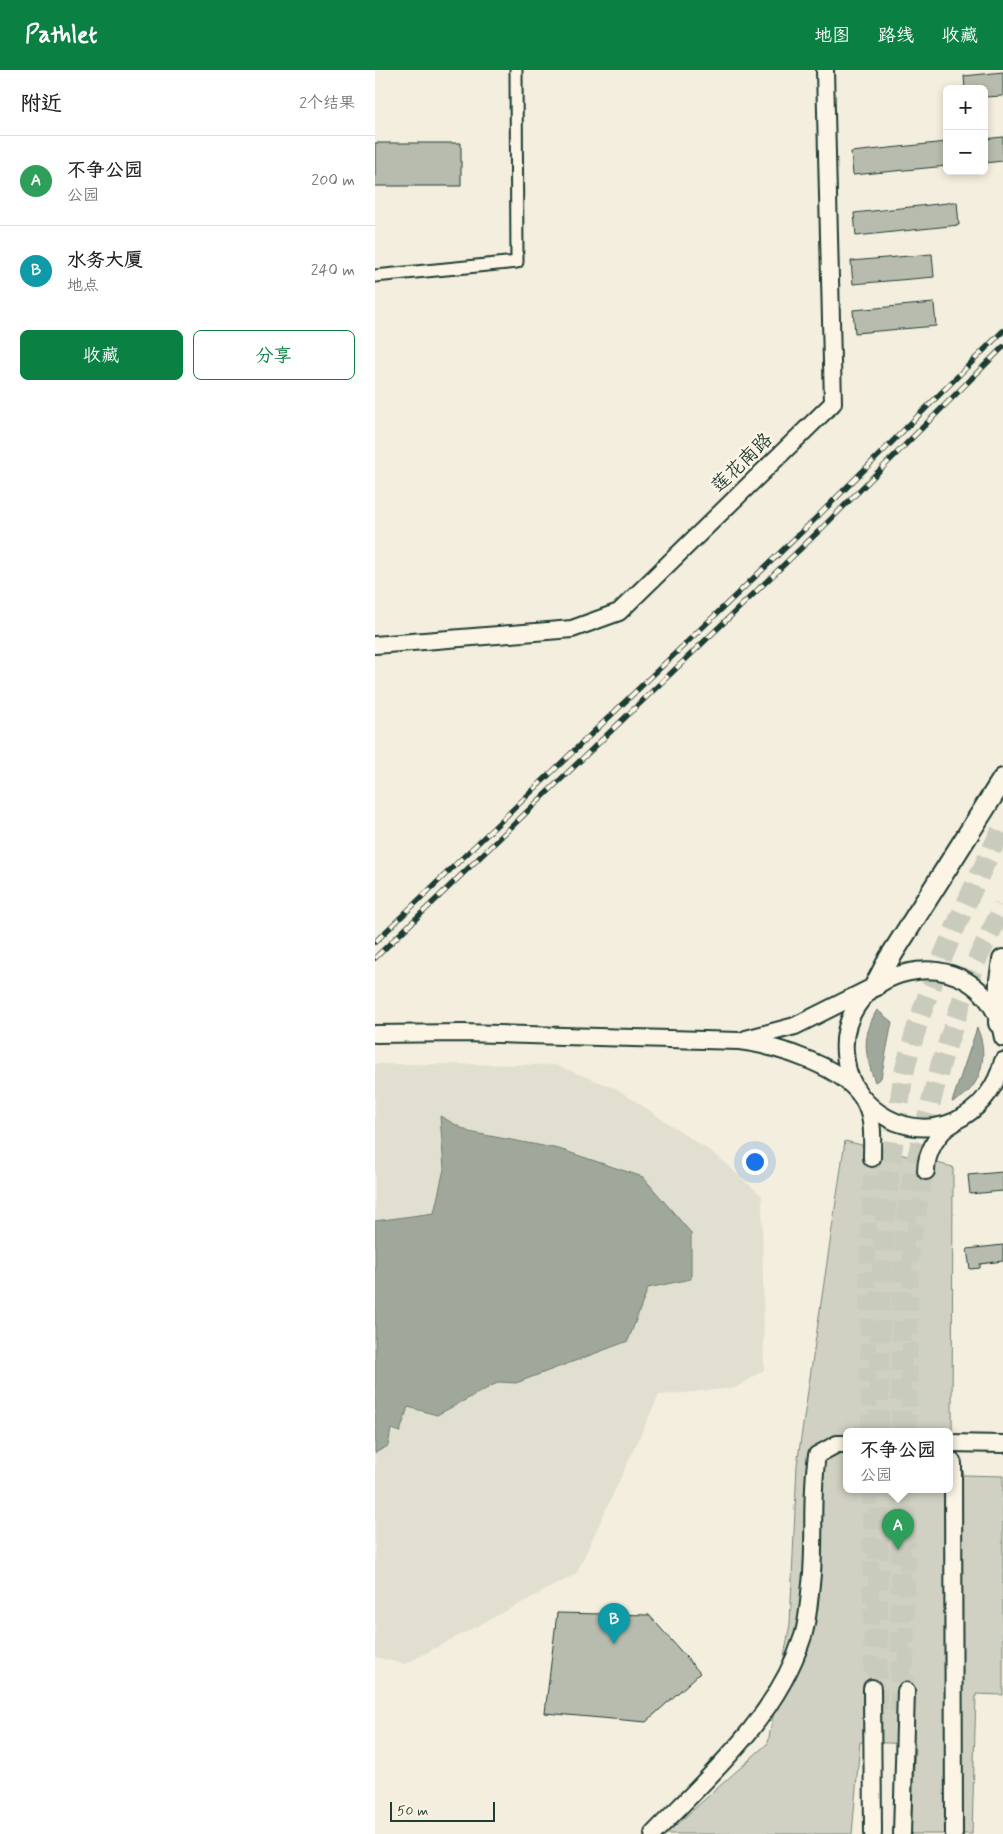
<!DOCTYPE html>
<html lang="zh">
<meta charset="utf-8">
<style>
body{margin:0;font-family:Mynerve,"LXGW WenKai TC",sans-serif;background:#f2f2f2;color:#222}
.controls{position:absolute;right:15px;top:15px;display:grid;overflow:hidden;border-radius:8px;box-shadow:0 2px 8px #0003}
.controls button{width:45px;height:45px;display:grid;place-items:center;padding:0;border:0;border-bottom:1px solid #e0e0e0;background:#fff;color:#222;font:25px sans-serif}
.scale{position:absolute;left:15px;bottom:12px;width:105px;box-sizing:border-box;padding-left:5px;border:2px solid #1f3d34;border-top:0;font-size:14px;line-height:18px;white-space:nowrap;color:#1f3d34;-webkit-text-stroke:4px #fcf5e5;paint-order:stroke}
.you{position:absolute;left:379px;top:1091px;width:18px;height:18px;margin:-12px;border:4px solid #fff;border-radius:50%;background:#1a73e8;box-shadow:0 0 0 8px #1a73e833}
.badge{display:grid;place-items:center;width:32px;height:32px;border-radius:50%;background:#0b8043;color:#fff;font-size:16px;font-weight:700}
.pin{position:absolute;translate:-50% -41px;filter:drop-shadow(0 1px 2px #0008)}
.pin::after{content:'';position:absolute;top:26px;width:18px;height:15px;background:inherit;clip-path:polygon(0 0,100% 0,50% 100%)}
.popup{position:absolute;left:468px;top:1358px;width:110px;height:65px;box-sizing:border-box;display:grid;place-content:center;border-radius:8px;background:#fff;filter:drop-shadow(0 1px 4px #0005);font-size:16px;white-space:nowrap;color:#767676}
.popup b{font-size:19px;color:#222}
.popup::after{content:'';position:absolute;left:50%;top:100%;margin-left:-10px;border:10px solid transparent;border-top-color:#fff}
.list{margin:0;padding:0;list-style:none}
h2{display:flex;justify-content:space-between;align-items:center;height:65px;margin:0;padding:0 20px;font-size:21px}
h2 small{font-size:16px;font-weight:400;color:#767676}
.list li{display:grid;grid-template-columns:32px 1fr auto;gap:15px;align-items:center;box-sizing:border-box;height:90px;padding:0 20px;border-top:1px solid #e0e0e0}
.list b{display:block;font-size:19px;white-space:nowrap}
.list p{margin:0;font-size:16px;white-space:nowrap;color:#767676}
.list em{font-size:16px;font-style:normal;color:#767676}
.actions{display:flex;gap:10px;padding:15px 20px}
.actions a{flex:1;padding:11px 0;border:1px solid #0b8043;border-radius:8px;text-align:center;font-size:18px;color:#0b8043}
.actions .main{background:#0b8043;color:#fff}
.map{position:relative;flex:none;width:628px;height:1764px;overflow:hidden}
header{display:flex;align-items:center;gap:30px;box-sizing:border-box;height:70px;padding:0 25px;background:#0b8043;color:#fff}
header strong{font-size:24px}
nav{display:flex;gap:28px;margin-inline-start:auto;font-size:18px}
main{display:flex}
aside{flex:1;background:#fff}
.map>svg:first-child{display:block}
.built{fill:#e1dfd0}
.green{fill:#d0d1c2;stroke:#78877b;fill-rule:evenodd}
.water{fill:#a0a89b;stroke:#6c7d72}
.building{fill:#b8bcae;stroke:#1f3d34}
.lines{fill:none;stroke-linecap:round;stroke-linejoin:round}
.secondary-tunnel{stroke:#c9cbbc;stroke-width:16;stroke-dasharray:16 8;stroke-linecap:butt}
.highway-tunnel{stroke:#c9cbbc;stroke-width:20;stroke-dasharray:20 10;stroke-linecap:butt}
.street-casing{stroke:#1f3d34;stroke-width:15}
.secondary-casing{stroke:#1f3d34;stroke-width:20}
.highway-casing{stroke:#1f3d34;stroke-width:24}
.street{stroke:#fcf5e5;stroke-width:11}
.secondary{stroke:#fcf5e5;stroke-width:16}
.highway{stroke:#fcf5e5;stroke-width:20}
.rail-casing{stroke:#1f3d34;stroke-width:5.5}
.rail{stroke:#fcf5e5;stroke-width:4;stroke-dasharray:11;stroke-linecap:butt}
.labels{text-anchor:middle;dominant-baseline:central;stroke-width:5;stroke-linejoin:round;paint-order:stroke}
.street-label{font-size:19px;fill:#1f3d34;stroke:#fcf5e5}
</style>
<header>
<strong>Pathlet</strong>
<nav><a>地图</a><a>路线</a><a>收藏</a></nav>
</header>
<main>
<aside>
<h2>附近<small>2个结果</small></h2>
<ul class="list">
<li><span class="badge" style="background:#2e9e5b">A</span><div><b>不争公园</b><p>公园</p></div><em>200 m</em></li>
<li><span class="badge" style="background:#0f9aa8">B</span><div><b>水务大厦</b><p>地点</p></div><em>240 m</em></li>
</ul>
<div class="actions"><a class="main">收藏</a><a>分享</a></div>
</aside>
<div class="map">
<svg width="628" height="1764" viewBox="0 0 628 1764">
<rect width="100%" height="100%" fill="#f3eede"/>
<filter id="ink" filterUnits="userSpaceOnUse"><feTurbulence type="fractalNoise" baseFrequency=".02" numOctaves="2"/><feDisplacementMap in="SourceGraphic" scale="10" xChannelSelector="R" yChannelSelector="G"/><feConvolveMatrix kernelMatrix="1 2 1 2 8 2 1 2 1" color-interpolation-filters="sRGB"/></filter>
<g filter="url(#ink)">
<path class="built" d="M 0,994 L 180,995 L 242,1019 L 342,1086 L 387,1126 L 389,1300 L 360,1318 L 284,1325 L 201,1504 L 30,1594 L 0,1587 Z"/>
<path class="green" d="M 470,1071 L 578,1097 L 577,1361 L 589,1405 L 628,1406 L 628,1625 L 601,1624 L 597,1764 L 536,1764 L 540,1674 L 485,1672 L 477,1764 L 291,1764 L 393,1673 L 415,1554 L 422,1395 ZM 472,1361 L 574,1361 L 574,1419 L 472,1419 Z"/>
<path class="water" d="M 502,940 L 517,952 L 506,1008 L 500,1012 C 490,985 486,967 502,940 Z
M 602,958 C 615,984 606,1022 577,1032 Z
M 65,1046 L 94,1062 L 184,1079 L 268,1107 L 316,1163 L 316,1209 L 273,1218 L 253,1271 L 141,1313 L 124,1312 L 62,1345 L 33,1337 L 25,1362 L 16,1359 L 13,1376 L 0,1383 L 0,1151 L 59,1143 L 69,1099 Z"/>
<path class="building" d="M 628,2 L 628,26 L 609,27 L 609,19 L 590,19 L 589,6 Z
M 628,67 L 628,91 L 609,93 L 609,69 Z
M 572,72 L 572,96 L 478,105 L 476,82 Z
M 0,73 L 86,73 L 86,116 L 0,116 Z
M 582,132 L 584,155 L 481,166 L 479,143 Z
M 557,184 L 559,207 L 478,214 L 476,191 Z
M 559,233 L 561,256 L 480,263 L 478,240 Z
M 628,1102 L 628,1121 L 595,1124 L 593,1105 Z
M 628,1175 L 628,1191 L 605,1194 L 605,1198 L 595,1199 L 592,1179 Z
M 182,1543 L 274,1545 L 325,1603 L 271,1652 L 170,1643 Z"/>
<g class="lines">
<path class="secondary-tunnel" d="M 494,1361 L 492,1199 L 497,1088
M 534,1361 L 536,1181 L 551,1101
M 495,1419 L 497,1618
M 531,1621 L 533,1419"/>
<path class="highway-tunnel" d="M 504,1361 C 504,1259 505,1156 521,1055 C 525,1035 526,1014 531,995 C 552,912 591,833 628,756
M 526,1361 L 527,1207 L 530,1156 L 539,1099 L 566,993 L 598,898 L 628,837
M 502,1639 L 504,1419
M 525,1642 L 526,1419"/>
<defs>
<path id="street" d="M 0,206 L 142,192 L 141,0"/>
<path id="secondary" d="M 0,575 L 197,559 L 244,542 L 458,333 L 450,0
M 0,964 L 88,963 L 364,971 C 400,975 476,998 491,1035 C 499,1052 497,1070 497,1088
M 628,968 C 609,857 445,893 473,1001 C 480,1025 499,1043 521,1052 C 570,1071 616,1039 628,991
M 371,969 L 420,956 L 494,919
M 551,1101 C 551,1083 563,1061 579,1053
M 574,1373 L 628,1374
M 574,1389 L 578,1393 L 579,1764
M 497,1618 L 498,1764
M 278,1764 C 335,1705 402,1647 428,1566 C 433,1550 434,1530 436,1514 C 441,1471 435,1429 442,1385 L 462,1374 L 472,1374
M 527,1764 L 531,1621"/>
<path id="highway" d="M 500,916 L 514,889 L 628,709
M 624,953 L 625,910 L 628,890"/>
</defs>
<use href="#street" class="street-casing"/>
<use href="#secondary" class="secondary-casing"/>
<use href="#highway" class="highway-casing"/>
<use href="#street" class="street"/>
<use href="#secondary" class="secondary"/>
<use href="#highway" class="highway"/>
<defs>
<path id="rail" d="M 0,872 L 437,452 L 628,261
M 0,888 L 445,460 L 628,277"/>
</defs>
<use href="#rail" class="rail-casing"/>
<use href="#rail" class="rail"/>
</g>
</g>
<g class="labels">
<g class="street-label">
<text transform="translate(367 393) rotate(-44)">莲花南路</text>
</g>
</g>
</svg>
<div class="controls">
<button>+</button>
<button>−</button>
</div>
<div class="scale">50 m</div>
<div class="you"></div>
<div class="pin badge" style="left:523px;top:1480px;background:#2e9e5b">A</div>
<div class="popup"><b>不争公园</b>公园</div>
<div class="pin badge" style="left:239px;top:1574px;background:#0f9aa8">B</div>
</div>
</main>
